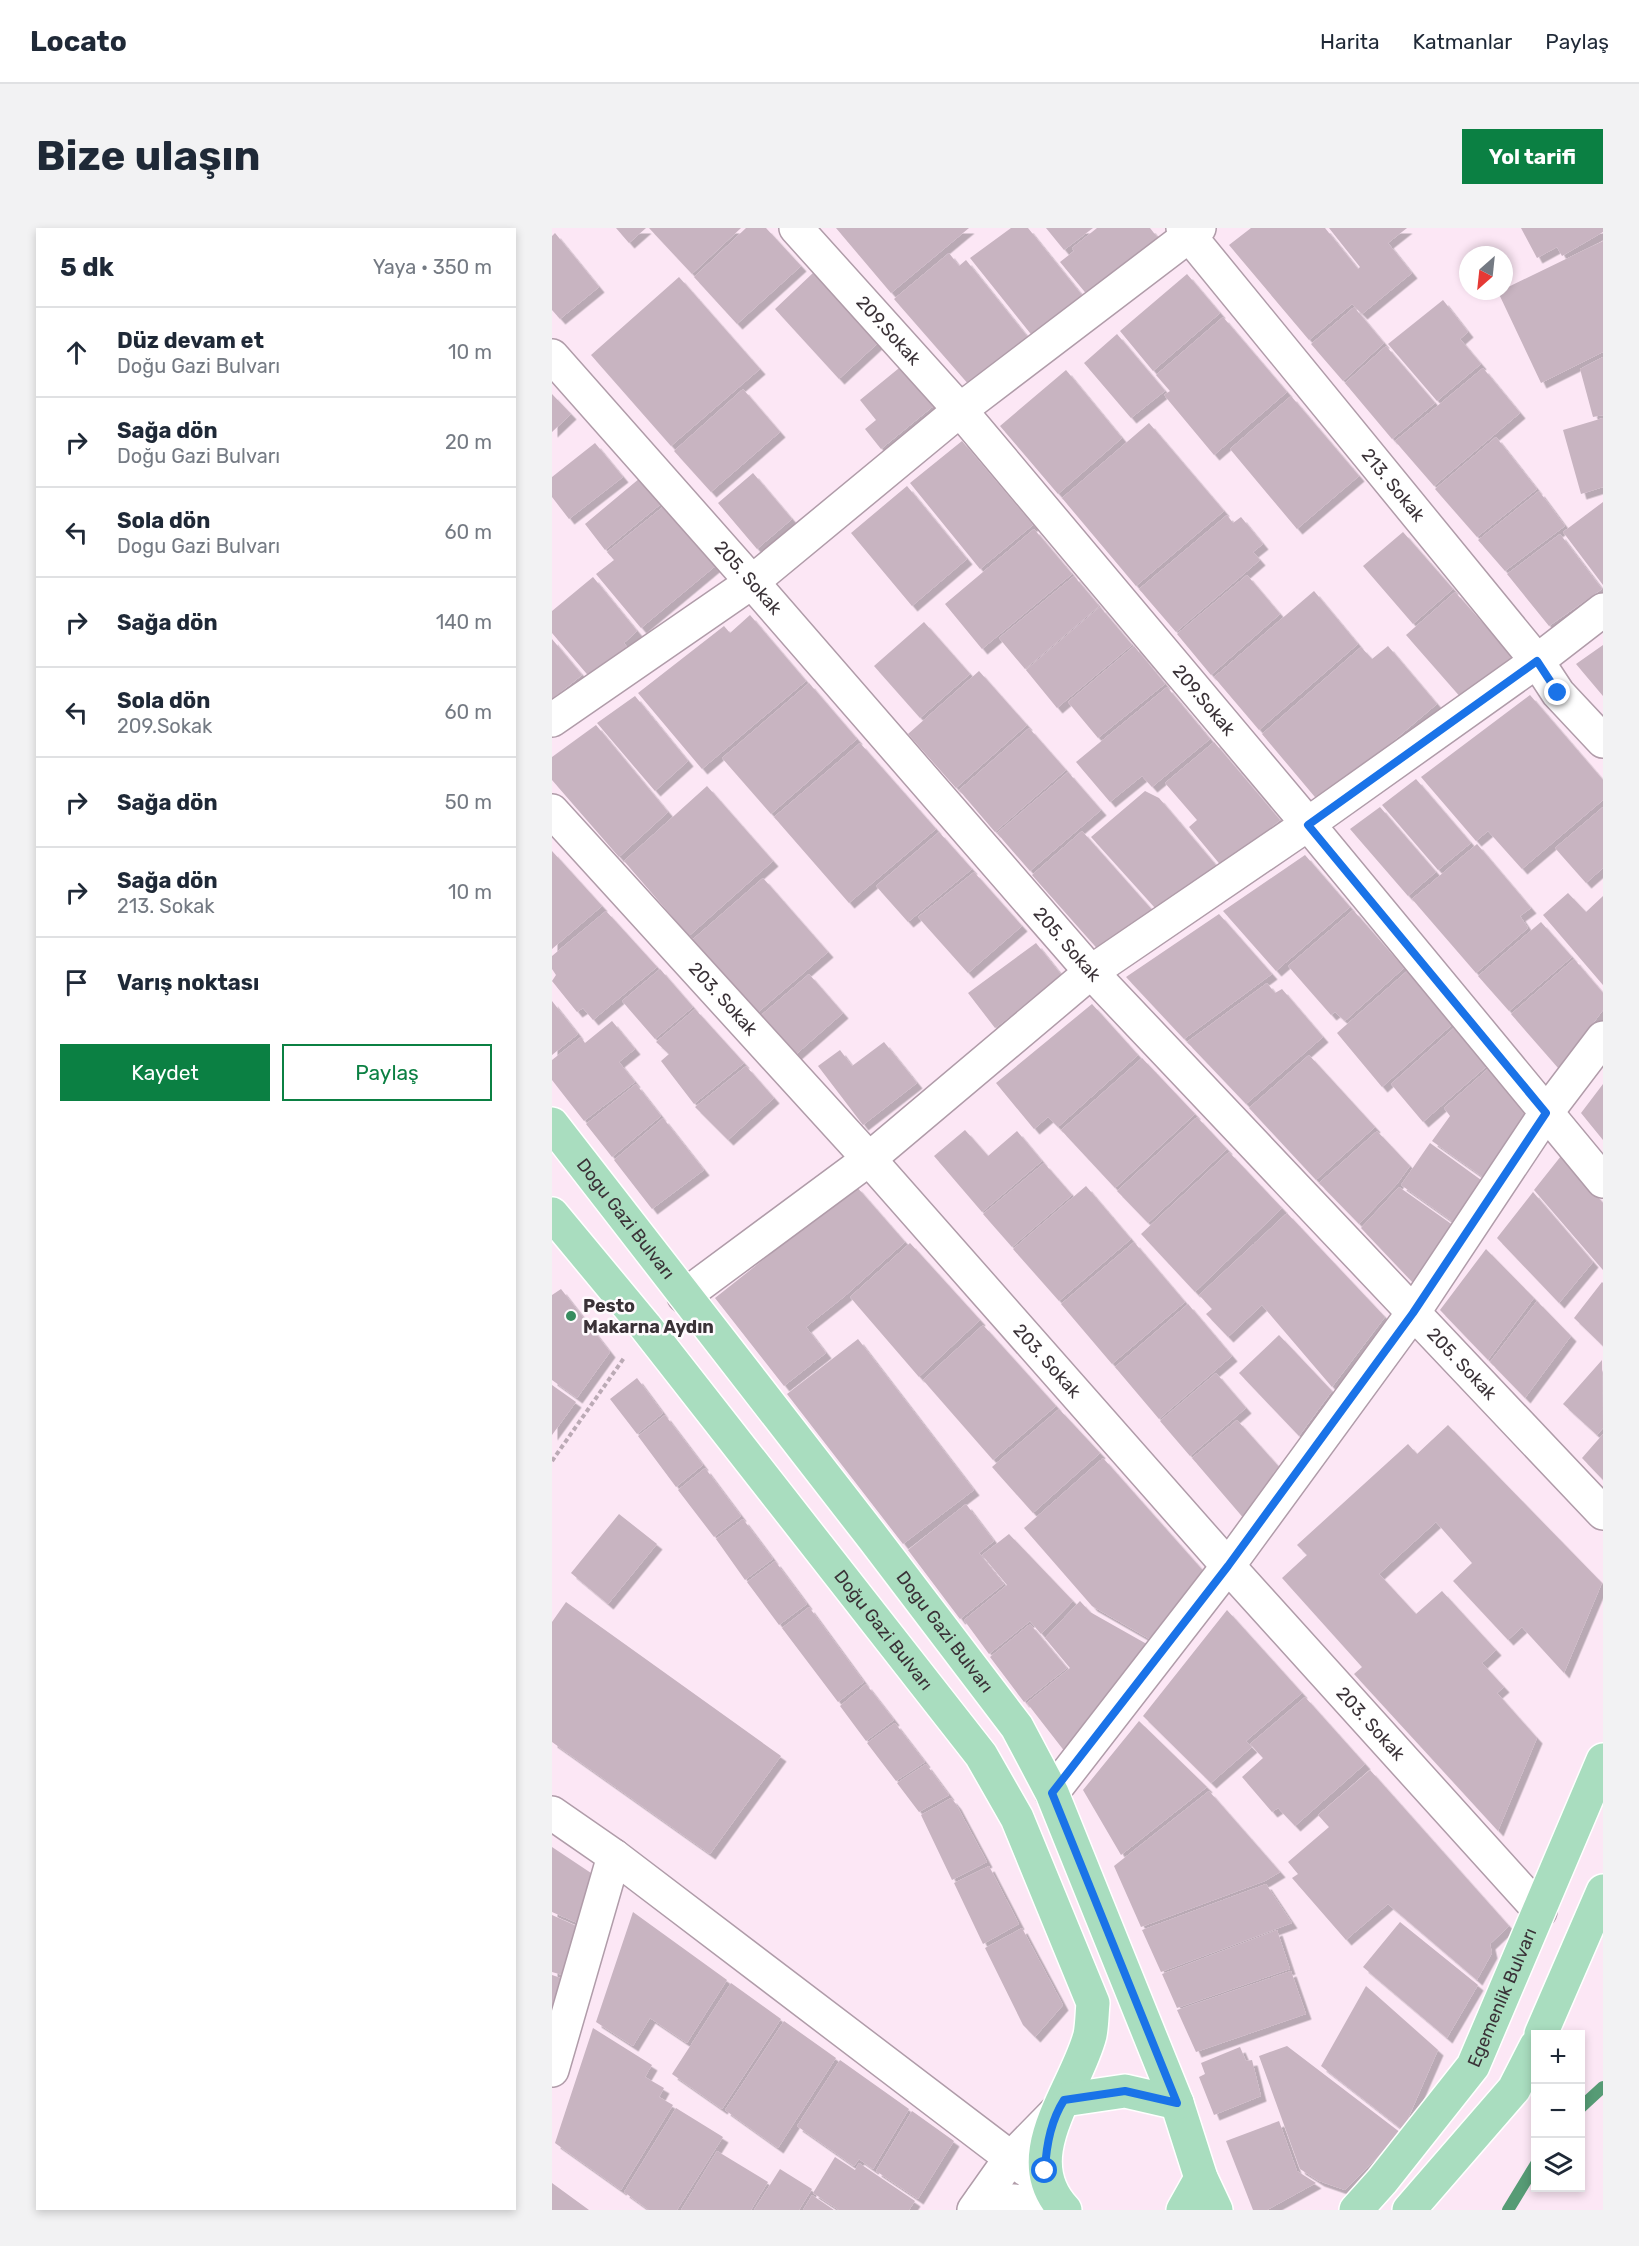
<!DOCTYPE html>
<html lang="tr">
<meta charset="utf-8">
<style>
body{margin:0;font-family:Rubik,sans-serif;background:#f2f2f3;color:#1f2937}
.controls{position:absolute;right:18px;bottom:18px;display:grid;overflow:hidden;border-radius:0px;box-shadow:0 3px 9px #0003}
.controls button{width:54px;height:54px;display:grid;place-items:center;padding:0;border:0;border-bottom:2px solid #e0e1e3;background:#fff;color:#1f2937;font:30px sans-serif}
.compass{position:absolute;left:907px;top:18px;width:54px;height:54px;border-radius:50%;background:#fff;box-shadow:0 3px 9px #0003;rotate:207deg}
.stop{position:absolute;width:18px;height:18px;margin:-14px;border:4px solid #1a73e8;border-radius:50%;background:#fff}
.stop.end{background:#1a73e8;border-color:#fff;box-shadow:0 2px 6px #0008}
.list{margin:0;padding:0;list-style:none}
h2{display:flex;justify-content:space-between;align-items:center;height:78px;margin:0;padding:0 24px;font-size:26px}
h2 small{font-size:20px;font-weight:400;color:#747a83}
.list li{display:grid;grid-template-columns:39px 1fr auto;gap:18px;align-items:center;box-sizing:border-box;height:90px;padding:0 24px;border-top:2px solid #e0e1e3}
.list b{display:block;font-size:22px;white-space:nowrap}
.list p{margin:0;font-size:20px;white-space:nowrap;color:#747a83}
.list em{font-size:20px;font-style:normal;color:#747a83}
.actions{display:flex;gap:12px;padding:18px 24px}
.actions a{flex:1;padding:14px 0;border:2px solid #0b8043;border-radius:0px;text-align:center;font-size:21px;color:#0b8043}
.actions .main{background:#0b8043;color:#fff}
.icon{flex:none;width:33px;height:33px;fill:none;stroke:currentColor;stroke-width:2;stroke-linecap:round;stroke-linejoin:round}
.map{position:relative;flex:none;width:1051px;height:1982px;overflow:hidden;border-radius:0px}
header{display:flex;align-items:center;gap:36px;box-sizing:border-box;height:84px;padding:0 30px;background:#fff;border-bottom:2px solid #e0e1e3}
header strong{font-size:28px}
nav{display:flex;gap:33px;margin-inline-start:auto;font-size:21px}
.intro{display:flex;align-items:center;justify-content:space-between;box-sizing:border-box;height:144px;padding:0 36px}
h1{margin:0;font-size:42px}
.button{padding:15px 27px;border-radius:0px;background:#0b8043;color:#fff;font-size:21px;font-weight:700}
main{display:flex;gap:36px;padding:0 36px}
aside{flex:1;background:#fff;border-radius:0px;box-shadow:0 3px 9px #0003}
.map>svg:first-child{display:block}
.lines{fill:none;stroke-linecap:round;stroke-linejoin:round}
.stream{stroke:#569b75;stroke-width:12}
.building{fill:#c8b4c1;filter:url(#shadow)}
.minor-casing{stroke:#b09ca9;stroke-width:36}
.major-casing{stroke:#fff;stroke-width:36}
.path{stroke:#bbaab5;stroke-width:4;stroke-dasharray:4.5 3;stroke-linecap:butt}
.minor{stroke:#fff;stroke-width:33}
.major{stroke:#a9ddbf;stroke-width:33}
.route{stroke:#1a73e8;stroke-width:8}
.poi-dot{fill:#378c5f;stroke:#fefafd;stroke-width:2}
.labels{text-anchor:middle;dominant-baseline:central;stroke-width:5;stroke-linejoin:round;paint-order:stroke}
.street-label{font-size:18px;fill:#3a3237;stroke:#fefafd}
.poi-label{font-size:18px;font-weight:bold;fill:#3a3237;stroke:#fefafd;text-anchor:start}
</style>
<header>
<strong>Locato</strong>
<nav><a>Harita</a><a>Katmanlar</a><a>Paylaş</a></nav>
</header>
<div class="intro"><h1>Bize ulaşın</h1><a class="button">Yol tarifi</a></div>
<main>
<aside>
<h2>5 dk<small>Yaya · 350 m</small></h2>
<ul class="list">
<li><svg class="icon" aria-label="ahead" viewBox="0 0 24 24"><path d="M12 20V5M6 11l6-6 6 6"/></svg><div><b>Düz devam et</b><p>Doğu Gazi Bulvarı</p></div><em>10 m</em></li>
<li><svg class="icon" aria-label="right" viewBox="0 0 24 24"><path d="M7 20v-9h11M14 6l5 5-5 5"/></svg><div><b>Sağa dön</b><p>Doğu Gazi Bulvarı</p></div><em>20 m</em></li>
<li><svg class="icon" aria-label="left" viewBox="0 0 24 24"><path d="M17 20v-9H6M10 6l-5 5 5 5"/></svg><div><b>Sola dön</b><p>Dogu Gazi Bulvarı</p></div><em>60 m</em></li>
<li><svg class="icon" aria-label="right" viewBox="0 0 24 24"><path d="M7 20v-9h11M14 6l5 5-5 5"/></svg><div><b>Sağa dön</b></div><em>140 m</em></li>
<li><svg class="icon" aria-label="left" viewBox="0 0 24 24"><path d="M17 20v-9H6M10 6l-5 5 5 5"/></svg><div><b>Sola dön</b><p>209.Sokak</p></div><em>60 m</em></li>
<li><svg class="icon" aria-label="right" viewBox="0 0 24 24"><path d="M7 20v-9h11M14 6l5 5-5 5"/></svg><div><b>Sağa dön</b></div><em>50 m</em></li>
<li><svg class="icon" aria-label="right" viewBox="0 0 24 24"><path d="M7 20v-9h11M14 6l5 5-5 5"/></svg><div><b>Sağa dön</b><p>213. Sokak</p></div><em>10 m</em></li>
<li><svg class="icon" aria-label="arrive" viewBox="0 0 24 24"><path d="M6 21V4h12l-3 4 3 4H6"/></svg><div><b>Varış noktası</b></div></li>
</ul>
<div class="actions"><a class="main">Kaydet</a><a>Paylaş</a></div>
</aside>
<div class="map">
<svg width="1051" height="1982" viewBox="0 0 1051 1982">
<defs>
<filter id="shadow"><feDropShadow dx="5.5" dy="5.5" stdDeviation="0" flood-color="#0004"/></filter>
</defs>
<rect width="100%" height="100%" fill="#fce7f5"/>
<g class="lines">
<path class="stream" d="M 1028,1880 L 1051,1859
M 956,1982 L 984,1936"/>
</g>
<path class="building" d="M 64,0 L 94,0 L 77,15 Z
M 97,0 L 189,0 L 140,46 Z
M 194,0 L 214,0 L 249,38 L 185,96 L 142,49 Z
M 284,0 L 417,0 L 339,65 Z
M 459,0 L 476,0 L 533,71 L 482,110 L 418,30 Z
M 494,0 L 541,0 L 512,22 Z
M 545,0 L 598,0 L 609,14 L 537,69 L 508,34 L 522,23 L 520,20 Z
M 699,0 L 773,0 L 806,41 L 808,39 L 777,0 L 855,0 L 836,15 L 860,45 L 810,86 L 800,76 L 757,112 L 677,17 Z
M 969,0 L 1051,0 L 1051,4 L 1010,28 L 1005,19 L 985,30 Z
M 3,5 L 47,59 L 8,91 L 0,82 L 0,8 Z
M 1051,13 L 1051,124 L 989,155 L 946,64 L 952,63 L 952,61 Z
M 397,25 L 407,38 L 414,32 L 478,112 L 418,158 L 342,71 Z
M 262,44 L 327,114 L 287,151 L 223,81 Z
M 635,46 L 668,85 L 601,143 L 568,103 Z
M 127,49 L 208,141 L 119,218 L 39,127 Z
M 891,72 L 916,104 L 908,111 L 929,136 L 885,173 L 836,116 Z
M 802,79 L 832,115 L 791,153 L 759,116 Z
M 671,89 L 735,164 L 662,227 L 612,167 L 618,163 L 604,147 Z
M 565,106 L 613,163 L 579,190 L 532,135 Z
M 834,118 L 883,175 L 840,211 L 793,155 Z
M 1051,129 L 1051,187 L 1041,189 L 1028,141 Z
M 352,136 L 384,176 L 329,221 L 313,201 L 324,192 L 308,172 Z
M 931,140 L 968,185 L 882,258 L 843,213 Z
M 514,142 L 570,210 L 506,266 L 448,198 Z
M 191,161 L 228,204 L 159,264 L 122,223 Z
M 0,166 L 19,186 L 0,204 Z
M 739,168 L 807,248 L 745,301 L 678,221 Z
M 1051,190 L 1051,259 L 1029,266 L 1011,202 Z
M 597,195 L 672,283 L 584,358 L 510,270 Z
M 944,209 L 985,261 L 925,309 L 883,261 Z
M 410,213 L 481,297 L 428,341 L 358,255 Z
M 43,215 L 71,249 L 17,291 L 0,269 L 0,249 Z
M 94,245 L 115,271 L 53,322 L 33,296 Z
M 201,245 L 240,291 L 205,321 L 166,275 Z
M 355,258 L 415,331 L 360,378 L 299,305 Z
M 987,263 L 1013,298 L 953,343 L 926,312 Z
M 117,274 L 167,335 L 89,400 L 44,346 L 62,332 L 55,324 Z
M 1051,274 L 1051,357 L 1011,304 Z
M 675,287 L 681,295 L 689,289 L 711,316 L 701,324 L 708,332 L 624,404 L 587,361 Z
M 482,301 L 520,346 L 430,421 L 393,376 Z
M 851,304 L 901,361 L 861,396 L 811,338 Z
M 1008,306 L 1050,361 L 997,398 L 955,346 Z
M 695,347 L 728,386 L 659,447 L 625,406 Z
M 522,348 L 547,378 L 473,441 L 447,410 Z
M 41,349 L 85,403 L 72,415 L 77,422 L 40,452 L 0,405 L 0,383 Z
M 762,363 L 806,416 L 707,502 L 662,449 Z
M 903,364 L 961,429 L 911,472 L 854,407 Z
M 548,379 L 580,417 L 505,480 L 474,442 Z
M 198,387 L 254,453 L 150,541 L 86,465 L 172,398 L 178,405 Z
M 372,394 L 418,446 L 368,490 L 322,438 Z
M 0,411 L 30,447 L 0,471 Z
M 1051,417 L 1051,468 L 1024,436 Z
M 582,418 L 613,456 L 546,510 L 516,474 Z
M 836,418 L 885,476 L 768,575 L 710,506 L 809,419 L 820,431 Z
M 427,443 L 475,497 L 404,560 L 356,506 Z
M 257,455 L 305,511 L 219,586 L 170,530 Z
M 615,459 L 658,511 L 600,559 L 590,548 L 558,574 L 524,534 Z
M 978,467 L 1051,552 L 1051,572 L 970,641 L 936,603 L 924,613 L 869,549 Z
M 83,468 L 136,533 L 103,563 L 45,495 Z
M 44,497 L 116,584 L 67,629 L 0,552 L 0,529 Z
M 477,500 L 514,542 L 443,604 L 407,562 Z
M 662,514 L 728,592 L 671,640 L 637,599 L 645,592 L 613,555 Z
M 308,515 L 384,601 L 297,675 L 222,589 Z
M 516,544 L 549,582 L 478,643 L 445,605 Z
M 864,551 L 919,615 L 886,642 L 830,577 Z
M 155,558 L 221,633 L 137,708 L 72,633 Z
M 593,563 L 607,570 L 668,642 L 604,681 L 539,609 Z
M 828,579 L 884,644 L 856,668 L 798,601 Z
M 1051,579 L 1051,640 L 1034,655 L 1003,620 Z
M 530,603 L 601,683 L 550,726 L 480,647 Z
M 387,604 L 420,641 L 356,694 L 324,658 Z
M 925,616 L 979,680 L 968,688 L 976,700 L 924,745 L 860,671 Z
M 0,623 L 50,678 L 0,721 Z
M 753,627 L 798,679 L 724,743 L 671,683 Z
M 422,644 L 470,698 L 416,745 L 366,689 Z
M 211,650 L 276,724 L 204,786 L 140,712 Z
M 1016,665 L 1034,684 L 1051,668 L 1051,757 L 991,687 Z
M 801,682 L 852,740 L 793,793 L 783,784 L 779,787 L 736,738 Z
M 54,683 L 105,739 L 41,792 L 31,780 L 25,784 L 0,753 L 4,747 L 0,741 L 0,728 Z
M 667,686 L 720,746 L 632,811 L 574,749 Z
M 989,694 L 1020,729 L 957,783 L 926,748 Z
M 484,715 L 511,749 L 443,800 L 416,765 Z
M 1022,731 L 1051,765 L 1051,782 L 1007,841 L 959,786 Z
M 108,741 L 141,779 L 103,811 L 70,773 Z
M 855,743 L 901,796 L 830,859 L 785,805 Z
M 257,746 L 291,785 L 241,829 L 207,789 Z
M 715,755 L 723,765 L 730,761 L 771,809 L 694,876 L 635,814 Z
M 0,773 L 26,806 L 0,827 Z
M 540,776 L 586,827 L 506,899 L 496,889 L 482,901 L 444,855 Z
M 143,781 L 192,835 L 142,876 L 109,833 L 117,826 L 104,814 Z
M 60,793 L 83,821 L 67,834 L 83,854 L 32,893 L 0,852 L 0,832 L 29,809 L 33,815 Z
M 903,799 L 936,837 L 871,894 L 839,856 Z
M 332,814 L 365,855 L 311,897 L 266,838 L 288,822 L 300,838 Z
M 757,827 L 823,899 L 764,952 L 697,880 Z
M 590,830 L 643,886 L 563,960 L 509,902 Z
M 194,838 L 222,870 L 176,912 L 143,879 Z
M 938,839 L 983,890 L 938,954 L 880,913 L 898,888 L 892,880 Z
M 84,856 L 109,888 L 60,929 L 34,896 Z
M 1051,856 L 1051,912 L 1029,885 Z
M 645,889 L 675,921 L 596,995 L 565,963 Z
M 111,890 L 152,942 L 100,981 L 62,932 Z
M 413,902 L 436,928 L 465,903 L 490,933 L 430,984 L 382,928 Z
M 825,903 L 858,938 L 845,956 L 807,996 L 767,955 Z
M 878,915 L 936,957 L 907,998 L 849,957 Z
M 677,924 L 730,980 L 643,1064 L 589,1006 Z
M 1009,928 L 1051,975 L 1051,1042 L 982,962 Z
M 492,935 L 520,967 L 460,1019 L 431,986 Z
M 304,958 L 353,1014 L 293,1068 L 254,1099 L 274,1125 L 232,1158 L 163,1070 Z
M 534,958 L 579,1011 L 507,1073 L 461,1021 Z
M 847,959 L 905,1000 L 865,1059 L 809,1000 Z
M 981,964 L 1041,1034 L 1007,1075 L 945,1010 Z
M 735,985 L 833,1089 L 780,1159 L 710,1077 L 676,1109 L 654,1086 L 660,1081 L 647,1067 Z
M 582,1014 L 633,1074 L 560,1136 L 509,1076 Z
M 358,1015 L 428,1092 L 367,1149 L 298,1069 Z
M 934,1021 L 982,1070 L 936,1132 L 888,1082 Z
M 1050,1054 L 1051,1055 L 1051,1118 L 1022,1090 Z
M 9,1061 L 58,1124 L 25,1170 L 0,1152 L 0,1067 Z
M 985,1073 L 1019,1108 L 973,1170 L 938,1134 Z
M 636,1076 L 680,1128 L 607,1191 L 563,1139 Z
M 431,1097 L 504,1178 L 441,1232 L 371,1152 Z
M 727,1107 L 780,1163 L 747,1208 L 687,1145 Z
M 306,1111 L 422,1262 L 351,1316 L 235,1166 Z
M 1050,1132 L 1051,1200 L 1045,1207 L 1011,1176 Z
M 664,1145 L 694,1180 L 638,1228 L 608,1193 Z
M 85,1150 L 111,1185 L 85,1206 L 58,1171 Z
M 0,1157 L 24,1174 L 0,1207 Z
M 507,1181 L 548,1225 L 481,1285 L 440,1239 Z
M 113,1187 L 151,1237 L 124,1259 L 86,1208 Z
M 685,1192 L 727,1239 L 721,1245 L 733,1259 L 694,1293 L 640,1230 Z
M 896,1197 L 1050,1355 L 1012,1445 L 970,1399 L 956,1412 L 901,1353 L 920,1335 L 884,1294 L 827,1346 L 864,1386 L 890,1363 L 944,1422 L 930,1435 L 952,1459 L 945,1465 L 985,1510 L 946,1603 L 802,1446 L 810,1439 L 730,1350 L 755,1327 L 745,1317 L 856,1216 L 865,1226 Z
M 1051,1206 L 1051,1252 L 1030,1230 Z
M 551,1230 L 653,1345 L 601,1413 L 540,1378 L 472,1300 Z
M 153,1240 L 189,1288 L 162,1309 L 126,1262 Z
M 414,1276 L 442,1313 L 427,1325 L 452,1356 L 408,1391 L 356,1322 Z
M 67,1286 L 105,1316 L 56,1376 L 19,1345 Z
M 191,1291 L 221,1331 L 193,1352 L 164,1311 Z
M 457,1306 L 521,1373 L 489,1406 L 478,1393 L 437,1426 L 412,1392 L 455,1357 L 430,1327 Z
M 223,1333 L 255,1376 L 227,1397 L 195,1354 Z
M 528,1373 L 538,1384 L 600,1419 L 517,1529 L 475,1475 L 518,1440 L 493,1410 Z
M 14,1374 L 229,1528 L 158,1626 L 0,1514 L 0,1394 Z
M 257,1379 L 312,1454 L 286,1474 L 230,1400 Z
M 675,1382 L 750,1465 L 694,1513 L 700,1519 L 659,1555 L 591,1488 Z
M 478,1396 L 515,1440 L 472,1474 L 438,1429 Z
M 314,1456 L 342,1492 L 314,1513 L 288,1478 Z
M 753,1469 L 813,1536 L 743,1598 L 726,1580 L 720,1584 L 690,1549 L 711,1530 L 698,1516 Z
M 587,1493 L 655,1559 L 569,1627 L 531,1562 Z
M 343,1495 L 373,1534 L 344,1553 L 315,1515 Z
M 374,1536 L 397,1567 L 367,1584 L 345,1555 Z
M 818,1542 L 957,1698 L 938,1716 L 940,1725 L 925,1752 L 836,1676 L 794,1712 L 740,1650 L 746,1646 L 736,1634 L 777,1599 L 766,1587 Z
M 657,1563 L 728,1644 L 713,1653 L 589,1699 L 562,1638 Z
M 399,1570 L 404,1576 L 435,1634 L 400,1652 L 369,1587 Z
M 0,1619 L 45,1649 L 30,1697 L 0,1684 Z
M 437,1638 L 467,1696 L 431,1716 L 402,1655 Z
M 714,1656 L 740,1695 L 609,1744 L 590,1702 Z
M 81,1684 L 175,1752 L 135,1815 L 98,1790 L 81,1818 L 44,1794 Z
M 0,1687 L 29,1700 L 14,1748 L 0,1744 Z
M 848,1694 L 926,1757 L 895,1810 L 811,1739 Z
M 470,1700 L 511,1777 L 483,1809 L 471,1797 L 433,1720 Z
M 725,1702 L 738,1741 L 625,1780 L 610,1746 Z
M 739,1743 L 754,1786 L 644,1824 L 625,1782 Z
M 0,1747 L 12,1751 L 0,1791 Z
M 179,1755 L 229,1791 L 170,1881 L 120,1846 Z
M 814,1758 L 886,1822 L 851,1902 L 769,1838 Z
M 232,1793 L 284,1830 L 226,1920 L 173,1882 Z
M 41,1800 L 100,1837 L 93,1849 L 112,1860 L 107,1869 L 121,1877 L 69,1962 L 3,1915 Z
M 735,1818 L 849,1905 L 793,1962 L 767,1953 L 748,1941 L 707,1828 Z
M 688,1819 L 694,1833 L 700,1832 L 709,1868 L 662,1887 L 647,1849 L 653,1846 L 649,1835 Z
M 288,1832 L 357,1881 L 321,1941 L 307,1931 L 302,1938 L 245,1898 Z
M 124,1880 L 171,1909 L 125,1982 L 97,1982 L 72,1964 Z
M 360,1883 L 402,1913 L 366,1971 L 324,1943 Z
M 727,1893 L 745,1943 L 764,1955 L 715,1982 L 701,1982 L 674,1913 Z
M 165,1923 L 216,1954 L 199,1982 L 129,1982 Z
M 283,1929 L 303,1942 L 307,1935 L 363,1973 L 357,1982 L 287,1982 L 261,1965 Z
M 228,1941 L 260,1961 L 247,1982 L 202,1982 Z
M 0,1955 L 37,1982 L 0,1982 Z
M 260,1967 L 282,1982 L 251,1982 Z"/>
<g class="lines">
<defs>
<g id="minor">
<path id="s1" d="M 244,0 L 408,182 L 756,596 L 1051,953"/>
<path id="s2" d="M 631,0 L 985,433 L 1006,465 L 1051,513"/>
<path id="s3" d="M 0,128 L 200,354 L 539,744 L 1051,1285"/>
<path d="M 0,492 L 200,354 L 408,182 L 647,0"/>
<path id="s4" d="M 0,583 L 317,931 L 676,1338 L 988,1683"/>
<path d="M 132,1068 L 317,931 L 539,744 L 756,596 L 985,433 L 1051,382"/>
<path d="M 500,1565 L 676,1338 L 861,1085 L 994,885 L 1051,810"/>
<path d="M 0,1585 L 62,1628 L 497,1959"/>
<path d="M 0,1842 L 62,1628"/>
<path d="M 430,1971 L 507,1976"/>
<path d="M 422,1982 L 458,1931 L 505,1883"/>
</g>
<g id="major">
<path id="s5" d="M 0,896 L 322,1311 L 465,1499 L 500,1565 L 625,1875 L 649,1950 L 664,1982"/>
<path id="s6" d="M 0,986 L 93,1098 L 429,1527 L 465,1590 L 541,1775 C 540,1785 540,1797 538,1807 C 524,1862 462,1929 513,1982"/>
<path d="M 989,1806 L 1051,1663"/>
<path d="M 512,1872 L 573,1863 L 625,1875"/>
<path d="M 631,1982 L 649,1950"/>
<path id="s7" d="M 804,1982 L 830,1953 L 921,1838 L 1051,1532"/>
<path d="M 857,1982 L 962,1861 L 984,1818"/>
</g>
</defs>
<use href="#minor" class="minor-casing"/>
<use href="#major" class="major-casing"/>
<path class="path" d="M 0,1233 L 72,1130"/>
<use href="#minor" class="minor"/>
<use href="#major" class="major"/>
</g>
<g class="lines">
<path class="route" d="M 493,1943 C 494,1918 498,1894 512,1872 L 573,1863 L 625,1875 L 500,1565 L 676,1338 L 861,1085 L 994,885 L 756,597 L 985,433 L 1006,465"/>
</g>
<circle class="poi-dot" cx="19" cy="1088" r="6"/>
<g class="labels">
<g class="street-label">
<text stroke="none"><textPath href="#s1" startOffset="138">209.Sokak</textPath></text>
<text stroke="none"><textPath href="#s2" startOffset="332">213. Sokak</textPath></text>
<text stroke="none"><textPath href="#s3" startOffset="296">205. Sokak</textPath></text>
<text stroke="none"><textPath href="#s1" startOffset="624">209.Sokak</textPath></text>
<text stroke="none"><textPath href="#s3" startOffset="782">205. Sokak</textPath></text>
<text stroke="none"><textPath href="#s4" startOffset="254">203. Sokak</textPath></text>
<text stroke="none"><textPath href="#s5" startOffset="120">Dogu Gazi Bulvarı</textPath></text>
<text stroke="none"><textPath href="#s4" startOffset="740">203. Sokak</textPath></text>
<text stroke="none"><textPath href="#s3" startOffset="1358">205. Sokak</textPath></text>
<text stroke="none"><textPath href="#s6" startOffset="532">Doğu Gazi Bulvarı</textPath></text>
<text stroke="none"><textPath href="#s5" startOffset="642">Dogu Gazi Bulvarı</textPath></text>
<text stroke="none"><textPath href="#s4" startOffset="1226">203. Sokak</textPath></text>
<text stroke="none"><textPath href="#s7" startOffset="260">Egemenlik Bulvarı</textPath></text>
</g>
<g class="poi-label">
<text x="31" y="1078">Pesto<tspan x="31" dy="21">Makarna Aydın</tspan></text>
</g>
</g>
</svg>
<div class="controls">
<button>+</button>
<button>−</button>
<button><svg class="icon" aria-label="layers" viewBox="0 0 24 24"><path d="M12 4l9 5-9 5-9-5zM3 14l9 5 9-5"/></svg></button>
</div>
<svg class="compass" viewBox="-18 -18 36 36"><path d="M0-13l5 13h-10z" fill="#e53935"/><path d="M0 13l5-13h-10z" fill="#747a83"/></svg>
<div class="stop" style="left:493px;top:1943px"></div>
<div class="stop end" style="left:1006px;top:465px"></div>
</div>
</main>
